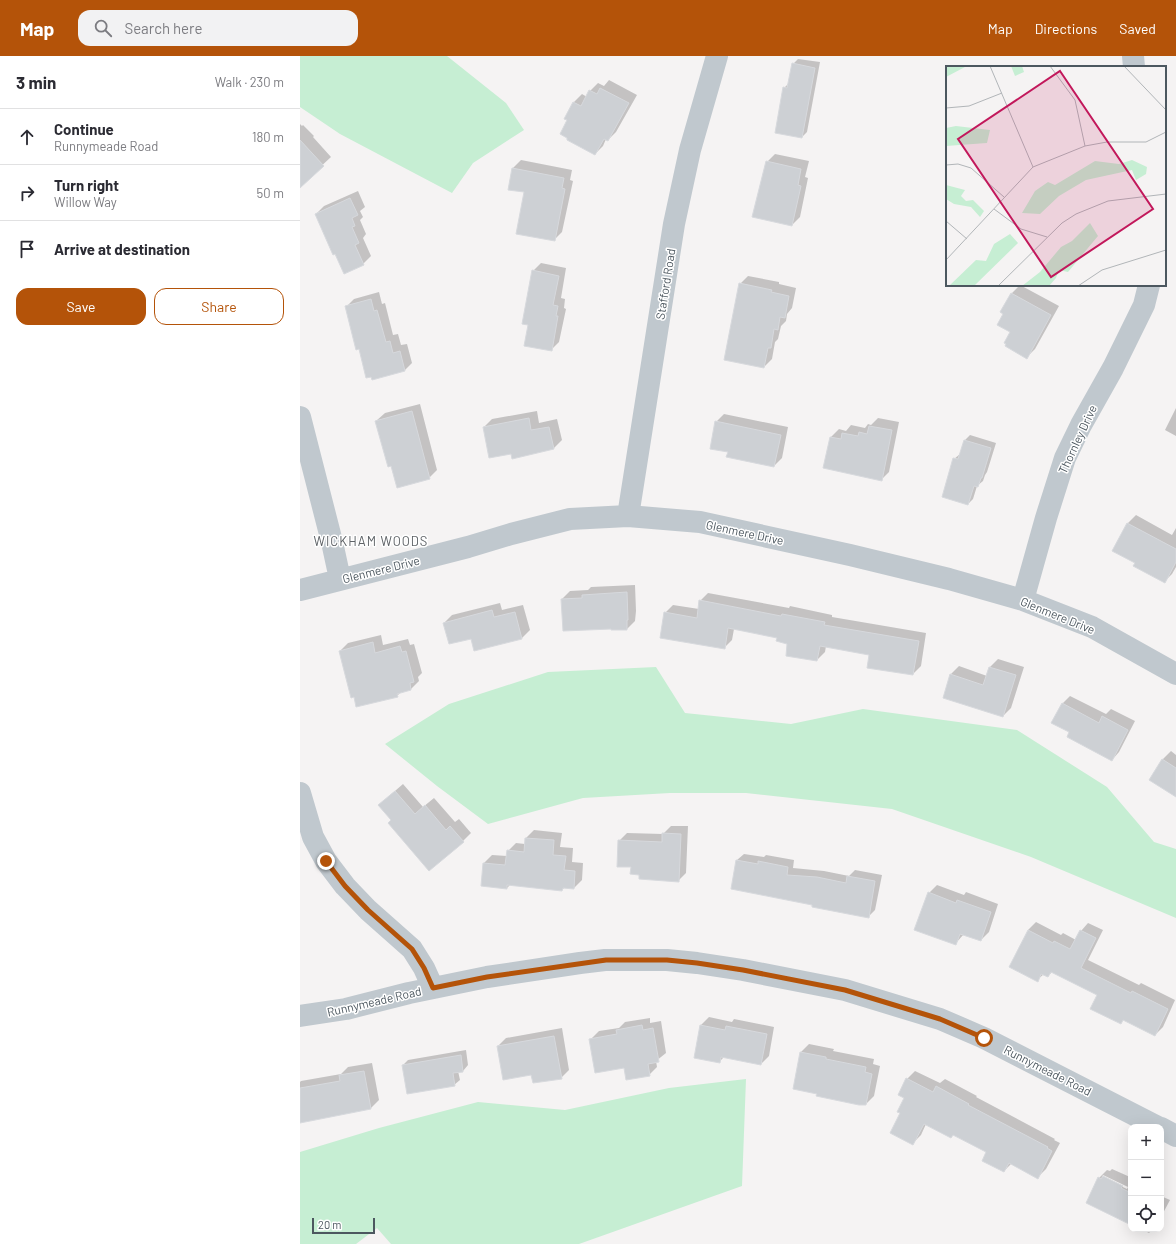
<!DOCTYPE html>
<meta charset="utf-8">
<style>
body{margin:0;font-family:Barlow,sans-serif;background:#f2f2f3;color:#2b2b33}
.controls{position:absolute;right:12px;bottom:12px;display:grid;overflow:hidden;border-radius:8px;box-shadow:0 4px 16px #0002}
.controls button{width:36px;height:36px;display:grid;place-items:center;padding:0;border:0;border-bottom:1px solid #e1e1e2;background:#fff;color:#2b2b33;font:20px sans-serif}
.scale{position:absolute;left:12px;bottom:10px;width:63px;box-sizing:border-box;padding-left:4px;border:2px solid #4c575f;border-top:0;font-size:11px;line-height:14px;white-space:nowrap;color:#4c575f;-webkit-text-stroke:3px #fff;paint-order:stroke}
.stop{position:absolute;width:12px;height:12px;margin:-9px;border:3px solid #b45309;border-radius:50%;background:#fff}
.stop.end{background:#b45309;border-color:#fff;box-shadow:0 1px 4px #0008}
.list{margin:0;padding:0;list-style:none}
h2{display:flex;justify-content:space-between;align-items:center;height:52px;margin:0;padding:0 16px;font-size:17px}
h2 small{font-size:13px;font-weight:400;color:#7c7c81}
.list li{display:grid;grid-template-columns:26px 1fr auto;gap:12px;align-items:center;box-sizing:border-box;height:56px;padding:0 16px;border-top:1px solid #e1e1e2}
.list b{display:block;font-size:15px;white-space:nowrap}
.list p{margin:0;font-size:13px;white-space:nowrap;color:#7c7c81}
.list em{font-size:13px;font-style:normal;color:#7c7c81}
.actions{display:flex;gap:8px;padding:12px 16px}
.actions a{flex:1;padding:9px 0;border:1px solid #b45309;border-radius:12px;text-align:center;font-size:14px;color:#b45309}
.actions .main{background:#b45309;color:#fff}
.icon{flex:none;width:22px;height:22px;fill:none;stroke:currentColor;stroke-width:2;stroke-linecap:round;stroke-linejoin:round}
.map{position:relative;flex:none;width:876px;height:1188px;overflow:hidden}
header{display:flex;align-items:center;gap:24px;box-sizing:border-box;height:56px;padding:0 20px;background:#b45309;color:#fff}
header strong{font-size:19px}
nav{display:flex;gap:22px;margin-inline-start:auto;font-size:14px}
.search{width:280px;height:36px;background:#f2f2f3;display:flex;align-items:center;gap:10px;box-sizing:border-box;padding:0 14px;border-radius:12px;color:#7c7c81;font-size:15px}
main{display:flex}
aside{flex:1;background:#fff}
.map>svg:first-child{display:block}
.green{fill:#c6eed3}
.shadow{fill:#0003;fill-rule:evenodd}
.building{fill:#cdd0d4;stroke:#d7d9dd}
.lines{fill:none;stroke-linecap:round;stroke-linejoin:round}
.street{stroke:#c0c8ce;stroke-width:22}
.route{stroke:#b45309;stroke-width:5}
.labels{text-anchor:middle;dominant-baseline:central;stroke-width:3;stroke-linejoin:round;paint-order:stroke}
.street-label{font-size:12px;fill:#4c575f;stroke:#fff}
.neighbourhood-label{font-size:13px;letter-spacing:1px;fill:#5f6367;stroke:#fff}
.inset-road{fill:none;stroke:#b1b5b8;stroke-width:1}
.view{fill:#c2185b;fill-opacity:0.15;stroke:#c2185b;stroke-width:2}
.inset-edge{fill:none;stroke:#4c575f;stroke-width:2}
</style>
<header>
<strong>Map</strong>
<div class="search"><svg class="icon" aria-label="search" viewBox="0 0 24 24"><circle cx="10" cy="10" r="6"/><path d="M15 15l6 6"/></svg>Search here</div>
<nav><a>Map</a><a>Directions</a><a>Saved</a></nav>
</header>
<main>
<aside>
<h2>3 min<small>Walk · 230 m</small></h2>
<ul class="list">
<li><svg class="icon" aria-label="ahead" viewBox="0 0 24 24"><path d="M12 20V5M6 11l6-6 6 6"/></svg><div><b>Continue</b><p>Runnymeade Road</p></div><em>180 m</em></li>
<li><svg class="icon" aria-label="right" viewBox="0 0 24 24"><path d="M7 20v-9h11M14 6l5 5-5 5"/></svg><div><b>Turn right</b><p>Willow Way</p></div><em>50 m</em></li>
<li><svg class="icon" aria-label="arrive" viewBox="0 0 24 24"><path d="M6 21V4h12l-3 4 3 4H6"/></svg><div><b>Arrive at destination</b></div></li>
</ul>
<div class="actions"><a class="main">Save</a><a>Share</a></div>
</aside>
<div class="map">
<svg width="876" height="1188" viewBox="0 0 876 1188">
<rect width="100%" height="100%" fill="#f5f3f3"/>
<path class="green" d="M 0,0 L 147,0 L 206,47 L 224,74 L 173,107 L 152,137 L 40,78 L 0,51 Z
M 356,611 L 385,657 L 491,668 L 563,653 L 717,674 L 807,731 L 854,786 L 876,793 L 876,862 L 731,801 L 592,753 L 446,737 L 370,737 L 283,742 L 188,768 L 137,730 L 85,688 L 149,648 L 248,616 Z
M 446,1023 L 442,1130 L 279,1188 L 91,1188 L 77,1172 L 56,1188 L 0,1188 L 0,1096 L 79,1072 L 178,1046 L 265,1054 L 369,1032 Z"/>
<path class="shadow" d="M 498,3 L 520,6 L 507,76 L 502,81 L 484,32 L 490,26 L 493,8 Z
M 309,24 L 337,39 L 316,76 L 308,84 L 306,83 L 303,90 L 295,98 L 268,64 L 266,62 L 274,46 L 282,38 L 287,41 L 290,35 L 298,27 L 304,30 Z
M 0,68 L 2,70 L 3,69 L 14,80 L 13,81 L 31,101 L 0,130 Z
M 475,98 L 509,105 L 505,121 L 508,122 L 500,161 L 492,169 L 467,106 Z
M 221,104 L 272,114 L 270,124 L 273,125 L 262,176 L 254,184 L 225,136 L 213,112 Z
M 58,135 L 65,151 L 60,155 L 63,161 L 60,164 L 66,178 L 63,182 L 71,200 L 63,208 L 16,158 L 24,150 Z
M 241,207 L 266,212 L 261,242 L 265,243 L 264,252 L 266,253 L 259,286 L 251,294 L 229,268 L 233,215 Z
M 448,220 L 479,226 L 479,228 L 496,232 L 492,252 L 487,258 L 486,265 L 481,270 L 478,283 L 475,286 L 472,303 L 464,311 L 440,228 Z
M 720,229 L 759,250 L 735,293 L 727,301 L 704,258 L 701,256 L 712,237 Z
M 79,236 L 82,248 L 85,247 L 93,279 L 98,278 L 101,289 L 107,288 L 112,307 L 104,315 L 59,292 L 46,251 L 54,243 Z
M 120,348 L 137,414 L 129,422 L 76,365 L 85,357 Z
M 876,352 L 876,380 L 865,374 Z
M 237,355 L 239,367 L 257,363 L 262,384 L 254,392 L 212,397 L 184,371 L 192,363 Z
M 424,358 L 488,371 L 482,402 L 474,410 L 416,366 Z
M 578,362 L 599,366 L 589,416 L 581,424 L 525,411 L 531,381 L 539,373 L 546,375 L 551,369 L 565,372 L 568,368 L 571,369 Z
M 670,379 L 696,387 L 687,416 L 685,419 L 683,425 L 677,430 L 673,443 L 668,448 L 654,403 L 660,398 L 664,385 Z
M 836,459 L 872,479 L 876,472 L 876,511 L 872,518 L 864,526 L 836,507 L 813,494 L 828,467 Z
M 335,529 L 336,555 L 335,565 L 327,573 L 312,573 L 312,572 L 262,543 L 270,535 L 288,534 L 291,531 Z
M 408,537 L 489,552 L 490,550 L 532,559 L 532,561 L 626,577 L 621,610 L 613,618 L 570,598 L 526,590 L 525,596 L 517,604 L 478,581 L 434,573 L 432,584 L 424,592 L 365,557 L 373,549 L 399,553 L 400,545 Z
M 200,547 L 202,554 L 223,549 L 230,574 L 222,582 L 171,581 L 144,567 L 152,559 Z
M 81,579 L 83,589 L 108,583 L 110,589 L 114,588 L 122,617 L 118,621 L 119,625 L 111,633 L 102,635 L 97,640 L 54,640 L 40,595 L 48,587 Z
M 698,603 L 724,611 L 711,652 L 703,660 L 644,641 L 651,618 L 659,610 L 687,620 L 690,611 Z
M 770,640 L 806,658 L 811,653 L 835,665 L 819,696 L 812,704 L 771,676 L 762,648 Z
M 871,695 L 876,699 L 876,740 L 850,724 L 863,703 Z
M 103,728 L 123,751 L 134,742 L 155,766 L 159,763 L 171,777 L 163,785 L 92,764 L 88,741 Z
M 371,770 L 388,770 L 386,817 L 378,825 L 340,818 L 332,810 L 319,785 L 327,777 L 363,778 Z
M 234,774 L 262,777 L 260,791 L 273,792 L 272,806 L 283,807 L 282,824 L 274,832 L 265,831 L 262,834 L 210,829 L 207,832 L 182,830 L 184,807 L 192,799 L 207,800 L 208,795 L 216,787 L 225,788 L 226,782 Z
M 444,798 L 464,801 L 466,799 L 494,804 L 493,812 L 524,815 L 549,820 L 555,814 L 582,819 L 575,854 L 568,861 L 513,848 L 437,804 Z
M 637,829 L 664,839 L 666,836 L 698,848 L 689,876 L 681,884 L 664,878 L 655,888 L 629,837 Z
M 736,866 L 761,879 L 763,877 L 776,884 L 781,875 L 788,867 L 803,874 L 788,904 L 839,929 L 841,927 L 875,944 L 863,971 L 855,979 L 824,963 L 820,967 L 798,939 L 752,916 L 748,920 L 744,918 L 737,924 L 728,874 Z
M 409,961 L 432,966 L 434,963 L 474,971 L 469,1000 L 461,1008 L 424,1001 L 419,1006 L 401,969 Z
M 350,962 L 350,967 L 361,965 L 366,997 L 356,1005 L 357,1011 L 349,1019 L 325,1011 L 291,983 L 299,975 L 319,972 L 325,966 Z
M 262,972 L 269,1014 L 261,1022 L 232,1018 L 198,990 L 206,982 Z
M 509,988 L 534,993 L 533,995 L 574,1003 L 573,1008 L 580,1010 L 574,1040 L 566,1048 L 518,1037 L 501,996 Z
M 166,994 L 168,1009 L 163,1015 L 158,1015 L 160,1024 L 154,1029 L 103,1009 L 108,1004 Z
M 72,1007 L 79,1044 L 71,1052 L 0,1066 L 0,1026 L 1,1025 L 41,1018 L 48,1011 Z
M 615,1015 L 640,1027 L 645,1023 L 677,1040 L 676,1041 L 755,1083 L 754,1084 L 760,1087 L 746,1113 L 738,1121 L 711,1108 L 704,1115 L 688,1095 L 654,1078 L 651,1081 L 626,1068 L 621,1079 L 613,1087 L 602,1056 L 606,1042 L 607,1023 Z
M 812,1113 L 830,1121 L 828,1124 L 831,1125 L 831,1168 L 787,1147 L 799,1122 L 807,1114 L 810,1115 ZM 803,1119 L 828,1131 L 827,1133 L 802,1121 Z
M 861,1140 L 870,1144 L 861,1161 Z
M 841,1173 L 853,1173 L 849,1177 Z"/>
<path class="building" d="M 492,7 L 515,12 L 502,82 L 475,77 L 483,31 L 487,32 Z
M 300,32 L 329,47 L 308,85 L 304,83 L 295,99 L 267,84 L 267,82 L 260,78 L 267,64 L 264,63 L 273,46 L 281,50 L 289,34 L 297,38 Z
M 0,84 L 24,110 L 0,132 Z
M 466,105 L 501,113 L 498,129 L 501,130 L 492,170 L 452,161 Z
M 212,112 L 264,122 L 262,132 L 265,133 L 255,185 L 216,178 L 224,136 L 208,134 Z
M 50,142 L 58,159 L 52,162 L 55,170 L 52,171 L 59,187 L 55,189 L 64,209 L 44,218 L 35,198 L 33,199 L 15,158 Z
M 232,214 L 259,220 L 253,249 L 258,250 L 256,260 L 258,260 L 252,295 L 224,290 L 228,269 L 222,268 Z
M 439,227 L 472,234 L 471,236 L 489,240 L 485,262 L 480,261 L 478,274 L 474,273 L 471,292 L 468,292 L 464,312 L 424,304 Z
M 711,237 L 751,259 L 727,303 L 705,290 L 706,288 L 704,287 L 710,276 L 697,269 L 703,258 L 700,256 Z
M 71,243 L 74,255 L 77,254 L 86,286 L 90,285 L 93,297 L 100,295 L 105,315 L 72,324 L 71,321 L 66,322 L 59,293 L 56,294 L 45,250 Z
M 112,355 L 130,423 L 97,432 L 91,410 L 88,411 L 75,365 Z
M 229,362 L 231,374 L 249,371 L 254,393 L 212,403 L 211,398 L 189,402 L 183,371 Z
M 415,365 L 481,379 L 474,411 L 426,401 L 428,396 L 410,393 Z
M 569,370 L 592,374 L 582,425 L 523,412 L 530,381 L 541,383 L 542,377 L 558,380 L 559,376 L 567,378 Z
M 664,384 L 691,392 L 682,422 L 681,422 L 678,431 L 674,430 L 668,449 L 642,441 L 653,402 L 658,403 Z
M 827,467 L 876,493 L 876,506 L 865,527 L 833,510 L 835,507 L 812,495 Z
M 327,536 L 328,564 L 327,564 L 327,574 L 311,574 L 311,573 L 263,575 L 261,543 L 282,542 L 282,539 Z
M 399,544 L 481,560 L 482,558 L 525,566 L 524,569 L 619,585 L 613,619 L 567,612 L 569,599 L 520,590 L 517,605 L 486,600 L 487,588 L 476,585 L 477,582 L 428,572 L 425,593 L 360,582 L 364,556 L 397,562 Z
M 192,554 L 194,561 L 215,556 L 222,583 L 174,595 L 171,583 L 149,588 L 143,567 Z
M 73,586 L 75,597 L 100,590 L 102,596 L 106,595 L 114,626 L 110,627 L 111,634 L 97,638 L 98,641 L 56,651 L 54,641 L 51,642 L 39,595 Z
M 689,611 L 716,619 L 703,661 L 643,642 L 650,618 L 683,629 Z
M 762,647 L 799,667 L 802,660 L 828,674 L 812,705 L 767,681 L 769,676 L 751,667 Z
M 862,703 L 876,712 L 876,741 L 849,724 Z
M 95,735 L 115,758 L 125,749 L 146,774 L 150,770 L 164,786 L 129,815 L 88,767 L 91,764 L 78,749 Z
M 362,777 L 381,778 L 379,826 L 339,823 L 339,819 L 330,818 L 331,811 L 317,811 L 318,784 L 362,786 Z
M 225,782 L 254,784 L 253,799 L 266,800 L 264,814 L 275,815 L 274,833 L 263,832 L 262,835 L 207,829 L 207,833 L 181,830 L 183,807 L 205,809 L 207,794 L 224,796 Z
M 436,804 L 458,808 L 458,805 L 488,811 L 487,819 L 517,821 L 546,827 L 547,820 L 575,825 L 569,862 L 512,851 L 512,849 L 431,833 Z
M 628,836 L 656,847 L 657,844 L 691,856 L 681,885 L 660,878 L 656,889 L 614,874 Z
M 728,874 L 753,887 L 754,885 L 770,893 L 780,874 L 796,882 L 781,912 L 831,937 L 832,935 L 868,953 L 855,980 L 823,964 L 821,968 L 790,953 L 797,939 L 751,916 L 748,921 L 741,918 L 738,926 L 709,911 Z
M 342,969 L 343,974 L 353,972 L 359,1006 L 348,1008 L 350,1020 L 326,1024 L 324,1012 L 295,1017 L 289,983 L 317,978 L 316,974 Z
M 400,969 L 425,974 L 426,970 L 467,978 L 461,1009 L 421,1001 L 420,1007 L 394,1002 Z
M 254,980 L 262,1023 L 233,1027 L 231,1019 L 203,1024 L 197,990 Z
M 500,996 L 526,1001 L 526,1003 L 566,1011 L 565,1016 L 572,1018 L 566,1049 L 559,1049 L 516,1040 L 517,1038 L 493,1033 Z
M 161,999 L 163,1016 L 153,1017 L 155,1030 L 107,1038 L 102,1009 Z
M 64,1015 L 71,1053 L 0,1067 L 0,1032 L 40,1025 L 39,1019 Z
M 606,1022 L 633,1036 L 636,1030 L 669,1048 L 668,1049 L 748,1091 L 747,1092 L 752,1095 L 738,1123 L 709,1107 L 704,1116 L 682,1105 L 686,1096 L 653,1079 L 651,1082 L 624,1068 L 613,1089 L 590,1077 L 600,1057 L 597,1056 L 604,1042 L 598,1039 Z
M 803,1120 L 823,1130 L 821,1132 L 831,1137 L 831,1169 L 786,1147 L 798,1121 L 801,1123 Z"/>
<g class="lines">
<path class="street" d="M 833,0 L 834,11
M 0,361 L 32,486 L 40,523
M 328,460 L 374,168 L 390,94 L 417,0
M 0,534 L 168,491 L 211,478 L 270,463 L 328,460 L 400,466 L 550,499 L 649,523 L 723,544 L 792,571 L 876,618
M 723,544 L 746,462 L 765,402 L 781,369 L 813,312 L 844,249 L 849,229
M 0,737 L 13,781 L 26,805 L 45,830 L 68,854 L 112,893 L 124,912 L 133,932
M 0,960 L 46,953 L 109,937 L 187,921 L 280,907 L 305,904 L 367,904 L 397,907 L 443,914 L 545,934 L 640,963 L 684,982 L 858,1071
M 861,1072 L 876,1080"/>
</g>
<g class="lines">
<path class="route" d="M 26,805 L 45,830 L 68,854 L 112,893 L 124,912 L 133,932 L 187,921 L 306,904 L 367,904 L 397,907 L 443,914 L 545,934 L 640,963 L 684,982"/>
</g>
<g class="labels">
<g class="street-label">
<text transform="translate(365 228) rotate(-81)">Stafford Road</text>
<text transform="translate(777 383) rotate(-65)">Thornley Drive</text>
<text transform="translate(445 476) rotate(12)">Glenmere Drive</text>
<text transform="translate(81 513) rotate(-14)">Glenmere Drive</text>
<text transform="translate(758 559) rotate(22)">Glenmere Drive</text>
<text transform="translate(74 945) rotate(-13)">Runnymeade Road</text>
<text transform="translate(748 1014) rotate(27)">Runnymeade Road</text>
</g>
<g class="neighbourhood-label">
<text x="71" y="485">WICKHAM WOODS</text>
</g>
</g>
<g transform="translate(646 10)">
<rect width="220" height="220" fill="#f5f3f3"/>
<path d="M 0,0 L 19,0 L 19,1 L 0,11 ZM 65,0 L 76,0 L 78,6 L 69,10 ZM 10,60 L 44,64 L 41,77 L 0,80 L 0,62 ZM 186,94 L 201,101 L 200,108 L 190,114 L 186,104 L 140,114 L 113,130 L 94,148 L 76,147 L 89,125 L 102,116 L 109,119 L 149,95 L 173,98 ZM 0,119 L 19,124 L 15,130 L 20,135 L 27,134 L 38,145 L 34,151 L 25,141 L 8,138 L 0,133 ZM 144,157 L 152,170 L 122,206 L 113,204 L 110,212 L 103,220 L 76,220 L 94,206 L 115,181 L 126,175 ZM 64,168 L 72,177 L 28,220 L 3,220 L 30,194 L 40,195 L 48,178 Z" fill="#c6eed3"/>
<path class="inset-road" d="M 44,0 L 87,101M 104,0 L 129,34 L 139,80M 178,0 L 220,44M 0,42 L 23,40 L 56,27M 0,99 L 12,98 L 25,102 L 58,131M 48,143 L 75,163 L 101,171M 0,155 L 21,173M 0,194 L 87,101 L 139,80 L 161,76 L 200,76 L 220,66M 52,220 L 116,157 L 130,148 L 162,135 L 220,128M 132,220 L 156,204 L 220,184"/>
<path class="view" d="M 114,5 L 207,143 L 105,211 L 12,73 Z"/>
<rect width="220" height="220" class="inset-edge"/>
</g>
</svg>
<div class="controls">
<button>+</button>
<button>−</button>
<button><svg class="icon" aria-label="locate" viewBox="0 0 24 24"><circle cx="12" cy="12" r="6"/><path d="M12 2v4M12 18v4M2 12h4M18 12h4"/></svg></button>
</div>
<div class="scale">20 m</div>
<div class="stop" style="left:684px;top:982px"></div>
<div class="stop end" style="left:26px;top:805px"></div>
</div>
</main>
